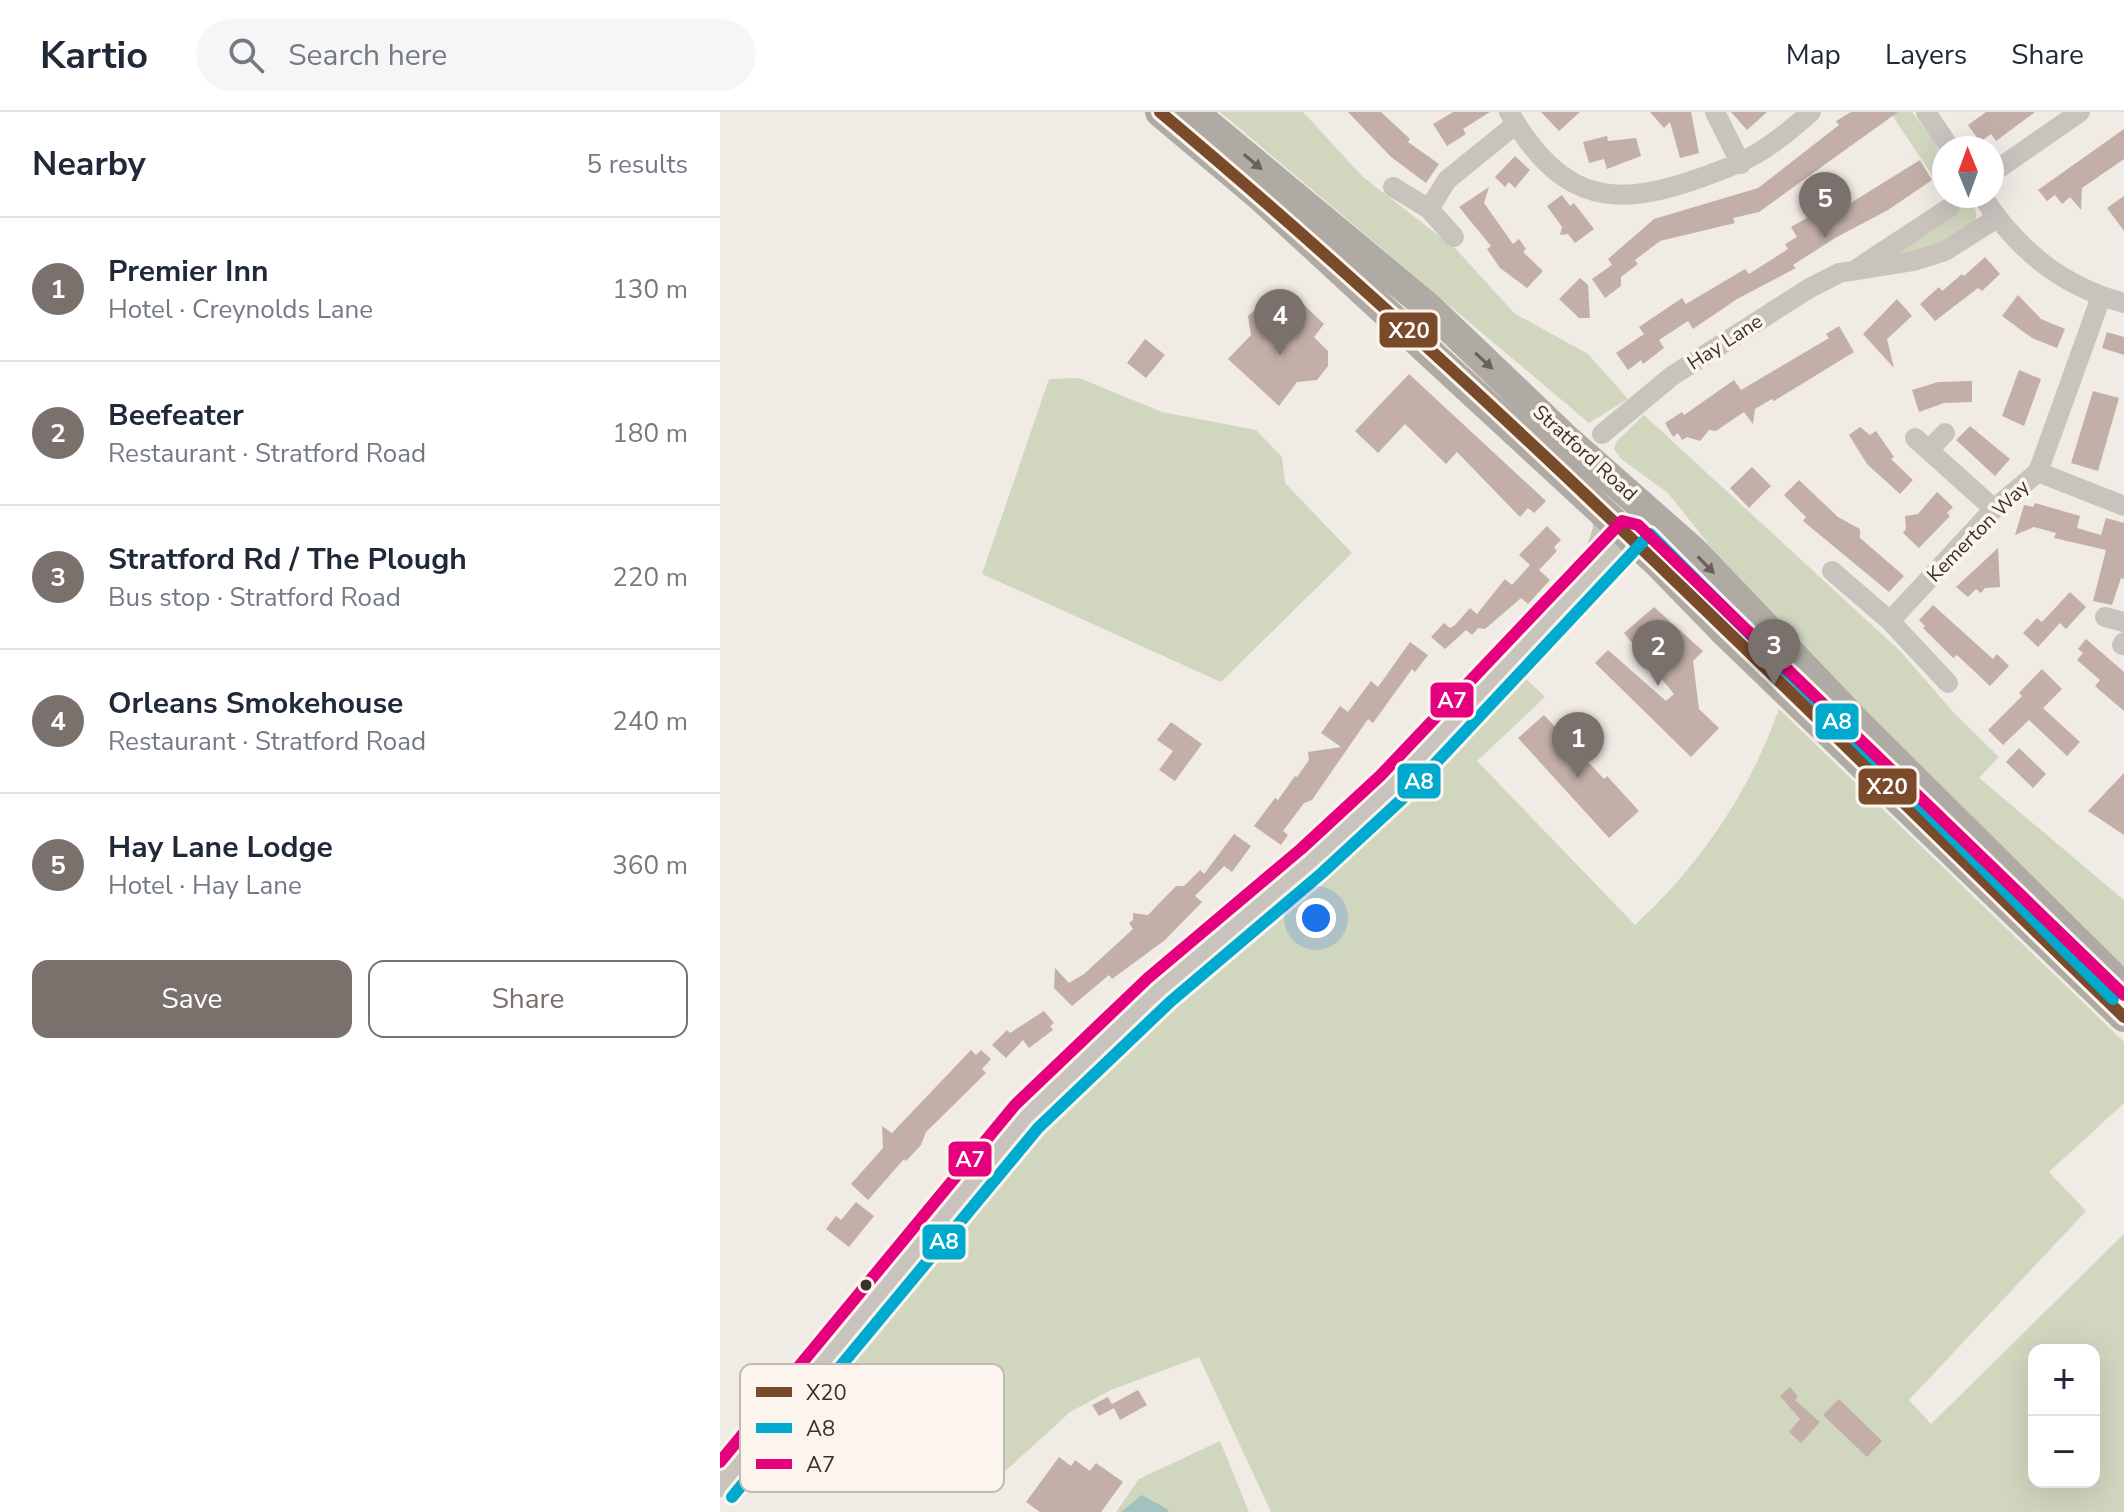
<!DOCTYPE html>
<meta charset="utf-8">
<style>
body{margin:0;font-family:"Nunito Sans",sans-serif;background:#f6f6f7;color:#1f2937}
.controls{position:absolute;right:24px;bottom:24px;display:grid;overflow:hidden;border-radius:16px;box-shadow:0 8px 32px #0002}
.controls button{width:72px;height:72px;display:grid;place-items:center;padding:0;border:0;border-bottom:2px solid #e0e1e3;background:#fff;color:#1f2937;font:40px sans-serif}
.compass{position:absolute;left:1212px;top:24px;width:72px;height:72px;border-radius:50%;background:#fff;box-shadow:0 8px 32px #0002;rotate:359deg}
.you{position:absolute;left:596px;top:806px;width:28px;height:28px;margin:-20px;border:6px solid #fff;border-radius:50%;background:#1a73e8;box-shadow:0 0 0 12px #1a73e833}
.badge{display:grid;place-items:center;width:52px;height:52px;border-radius:50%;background:#7a716c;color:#fff;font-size:26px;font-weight:700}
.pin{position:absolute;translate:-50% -66px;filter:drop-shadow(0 2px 4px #0008)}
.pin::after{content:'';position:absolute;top:42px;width:28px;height:24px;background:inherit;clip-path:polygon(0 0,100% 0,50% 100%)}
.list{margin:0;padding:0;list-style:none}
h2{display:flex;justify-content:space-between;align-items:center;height:104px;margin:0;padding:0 32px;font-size:34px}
h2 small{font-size:26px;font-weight:400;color:#747a83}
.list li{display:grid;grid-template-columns:52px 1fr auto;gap:24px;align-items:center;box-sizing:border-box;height:144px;padding:0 32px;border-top:2px solid #e0e1e3}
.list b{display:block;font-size:30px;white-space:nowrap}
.list p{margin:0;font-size:26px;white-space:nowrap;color:#747a83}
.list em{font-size:26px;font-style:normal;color:#747a83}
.actions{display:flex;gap:16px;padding:24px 32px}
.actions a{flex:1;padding:18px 0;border:2px solid #7a716c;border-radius:16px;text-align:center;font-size:28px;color:#7a716c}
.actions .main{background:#7a716c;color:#fff}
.icon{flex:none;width:44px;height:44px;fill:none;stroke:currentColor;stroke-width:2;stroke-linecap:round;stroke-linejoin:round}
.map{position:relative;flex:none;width:1404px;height:1400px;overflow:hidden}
header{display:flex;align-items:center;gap:48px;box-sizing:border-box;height:112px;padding:0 40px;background:#fff;border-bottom:2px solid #e0e1e3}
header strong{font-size:38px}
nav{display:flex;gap:44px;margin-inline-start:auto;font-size:28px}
.search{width:560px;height:72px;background:#f6f6f7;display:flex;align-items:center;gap:20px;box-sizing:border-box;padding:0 28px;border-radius:44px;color:#747a83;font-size:30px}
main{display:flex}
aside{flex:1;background:#fff}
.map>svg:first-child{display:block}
.green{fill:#d1d6bf;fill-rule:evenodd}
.water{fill:#a1c2c1}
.building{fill:#c3afa7}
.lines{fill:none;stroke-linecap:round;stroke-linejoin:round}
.minor{stroke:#c9c3be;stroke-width:20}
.highway{stroke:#afaaa4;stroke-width:30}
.bus-1-casing{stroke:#fbf5ee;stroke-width:18}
.bus-2-casing{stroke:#fbf5ee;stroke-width:18}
.bus-3-casing{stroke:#fbf5ee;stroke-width:18}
.bus-1{stroke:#7a4b2a;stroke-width:12}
.bus-2{stroke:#00a9ce;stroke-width:12}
.bus-3{stroke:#e5007d;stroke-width:12}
.oneway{fill:#69615b}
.bus-dot{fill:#3b302b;stroke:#fbf5ee;stroke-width:3}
.labels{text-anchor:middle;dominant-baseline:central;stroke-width:7;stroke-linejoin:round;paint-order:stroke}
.street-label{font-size:20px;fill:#3b302b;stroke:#fbf5ee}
.key{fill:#fbf5ee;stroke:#c1bab4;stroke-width:2}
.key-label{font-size:22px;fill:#3b302b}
.line-badge{stroke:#fbf5ee;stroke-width:3}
.badge-label{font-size:22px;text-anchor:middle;font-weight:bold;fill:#fff}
</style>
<header>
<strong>Kartio</strong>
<div class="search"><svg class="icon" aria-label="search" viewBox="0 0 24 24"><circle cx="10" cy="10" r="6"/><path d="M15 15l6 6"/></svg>Search here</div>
<nav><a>Map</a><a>Layers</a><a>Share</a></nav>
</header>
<main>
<aside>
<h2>Nearby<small>5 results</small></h2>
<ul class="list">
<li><span class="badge">1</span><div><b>Premier Inn</b><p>Hotel · Creynolds Lane</p></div><em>130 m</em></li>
<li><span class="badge">2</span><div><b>Beefeater</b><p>Restaurant · Stratford Road</p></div><em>180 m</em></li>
<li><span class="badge">3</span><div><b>Stratford Rd / The Plough</b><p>Bus stop · Stratford Road</p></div><em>220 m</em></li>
<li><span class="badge">4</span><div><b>Orleans Smokehouse</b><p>Restaurant · Stratford Road</p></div><em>240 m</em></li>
<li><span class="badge">5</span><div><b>Hay Lane Lodge</b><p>Hotel · Hay Lane</p></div><em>360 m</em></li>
</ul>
<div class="actions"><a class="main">Save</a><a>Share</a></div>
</aside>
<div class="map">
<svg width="1404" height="1400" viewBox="0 0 1404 1400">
<rect width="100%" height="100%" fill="#f0ebe5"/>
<path class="green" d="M 500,0 L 583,0 L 643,65 L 736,137 L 794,201 L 868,242 L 908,287 L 869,311 Z
M 1170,0 L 1192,0 C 1218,33 1224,38 1224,81 Z
M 1226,84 L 1249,84 C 1257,96 1260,107 1249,119 L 1198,140 L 1174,143 L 1235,102 Z
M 359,266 L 442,300 L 536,318 L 562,345 L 565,371 L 632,441 L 501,570 L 262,462 L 329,267 Z
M 924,303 L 1180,539 L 1235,602 L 1279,645 L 1259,666 L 1404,788 L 1404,862 L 985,438 L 987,430 L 948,381 L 901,347 L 894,337 L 896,330 Z
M 798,559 L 825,585 L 757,649 L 915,813 C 980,753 1029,681 1059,597 L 1404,930 L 1404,991 L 1329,1060 L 1366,1099 L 1189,1288 L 1211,1312 L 1404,1122 L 1404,1400 L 551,1400 L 479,1245 L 391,1278 L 350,1300 L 270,1373 L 82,1294 L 333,1003 L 656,720 ZM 1314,1238 L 1374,1238 L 1374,1370 L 1314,1370 Z
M 500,1329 L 529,1400 L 396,1400 L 419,1367 Z"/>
<path class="water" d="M 422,1383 L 447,1397 L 449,1400 L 401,1400 Z"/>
<path class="building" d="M 628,0 L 661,0 L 690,27 L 688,30 L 719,52 L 706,71 L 671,45 Z
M 733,0 L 770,0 L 743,17 L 746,22 L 727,34 L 713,12 Z
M 821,0 L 860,0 L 839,19 Z
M 930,0 L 971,0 L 979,41 L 960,46 L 950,10 L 944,16 Z
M 1011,0 L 1047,0 L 1027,18 Z
M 1131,0 L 1178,0 L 1039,100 L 1013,106 L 1015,111 L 940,129 L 915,148 L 918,152 L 901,165 L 901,174 L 885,186 L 872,167 L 892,153 L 888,147 L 934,107 L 1038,76 L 1119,13 L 1116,9 Z
M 1266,0 L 1315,0 L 1276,29 L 1271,22 L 1260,30 L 1248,13 Z
M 1404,17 L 1404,47 L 1362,76 L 1361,98 L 1350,85 L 1342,92 L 1335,83 L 1327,89 L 1318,78 Z
M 887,24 L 888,29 L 916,26 L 921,44 L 887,57 L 884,47 L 869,51 L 863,30 Z
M 795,44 L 810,58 L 795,76 L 789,70 L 785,75 L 775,65 Z
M 1200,48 L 1212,68 L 1168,98 L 1115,126 L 1073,153 L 1076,156 L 1017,187 L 973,217 L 968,209 L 939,228 L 944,236 L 923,252 L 921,248 L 908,258 L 896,241 L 924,222 L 919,215 L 962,186 L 966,192 L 1025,157 L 1029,162 L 1068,137 L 1065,132 L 1077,125 L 1071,115 L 1116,89 L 1121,97 Z
M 769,75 L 764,91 L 793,132 L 799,127 L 806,137 L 803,140 L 823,159 L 807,176 L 780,156 L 767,137 L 771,134 L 739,95 Z
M 842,83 L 850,94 L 854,91 L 874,117 L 855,131 L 848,122 L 840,123 L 842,115 L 827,94 Z
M 1404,84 L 1404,119 L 1387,96 Z
M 1265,145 L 1280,162 L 1262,179 L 1258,176 L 1215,209 L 1200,192 L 1219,175 L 1222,179 L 1242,162 L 1244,164 Z
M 860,166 L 868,173 L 870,206 L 859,206 L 839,187 Z
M 1298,183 L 1321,207 L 1345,217 L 1337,236 L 1312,226 L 1282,204 Z
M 1177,187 L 1192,204 L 1167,227 L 1174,256 L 1143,222 Z
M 557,191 L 572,207 L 584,193 L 604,212 L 594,225 L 608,239 L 608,254 L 597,268 L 577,270 L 559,294 L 508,247 L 531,223 L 528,204 L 542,192 Z
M 1119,214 L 1134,240 L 1054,289 L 1052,287 L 1035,297 L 1033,312 L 1024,300 L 996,319 L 989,318 L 980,329 L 967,325 L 962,328 L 958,321 L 953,325 L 945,311 L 962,300 L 964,303 L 1014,268 L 1021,278 L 1109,226 L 1106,222 Z
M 1387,220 L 1404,225 L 1404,243 L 1382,236 Z
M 425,227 L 445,243 L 426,266 L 407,251 Z
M 1299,258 L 1321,267 L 1304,314 L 1282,304 Z
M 689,262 L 826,389 L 814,401 L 808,396 L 800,405 L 737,340 L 726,352 L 685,312 L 658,341 L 635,319 Z
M 1252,269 L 1252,290 L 1224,291 L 1199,300 L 1192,278 L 1218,270 Z
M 1373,279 L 1399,286 L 1378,359 L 1351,351 Z
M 1250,314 L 1290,347 L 1275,364 L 1236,328 Z
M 1140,315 L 1150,323 L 1156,319 L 1174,345 L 1171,347 L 1193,368 L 1180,382 L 1147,352 L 1129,323 Z
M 1032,355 L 1051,374 L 1029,396 L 1010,376 Z
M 1079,368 L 1118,405 L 1140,417 L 1140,426 L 1184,464 L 1169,480 L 1083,409 L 1086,405 L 1064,383 Z
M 1217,380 L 1233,395 L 1227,401 L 1230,404 L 1199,436 L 1183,421 L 1186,417 L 1185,404 L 1198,402 Z
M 1315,391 L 1360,404 L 1357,416 L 1381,423 L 1386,406 L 1404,411 L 1404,467 L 1401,466 L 1392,493 L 1373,489 L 1386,438 L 1334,426 L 1336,421 L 1314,415 L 1295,423 L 1304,393 L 1313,395 Z
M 827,414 L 841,428 L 834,435 L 837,439 L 819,458 L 830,468 L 808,492 L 801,486 L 765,517 L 758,516 L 752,523 L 746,518 L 725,537 L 711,525 L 724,511 L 730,516 L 735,513 L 750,496 L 757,502 L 785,467 L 792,473 L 810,453 L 799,443 Z
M 1278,436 L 1280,475 L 1265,476 L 1261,481 L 1256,477 L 1248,485 L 1236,475 Z
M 1350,480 L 1366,495 L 1346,517 L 1340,511 L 1318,535 L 1303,521 L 1317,506 L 1322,510 Z
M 1213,493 L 1273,547 L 1277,542 L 1289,554 L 1270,574 L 1237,543 L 1233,546 L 1203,516 L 1205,514 L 1199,508 Z
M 934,495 L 983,539 L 973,549 L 979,597 L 999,616 L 971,645 L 875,551 L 888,538 L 946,589 L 954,582 L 904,521 Z
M 1366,527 L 1404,560 L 1404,599 L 1375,574 L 1380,568 L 1357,548 L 1363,541 L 1358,537 Z
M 690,530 L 708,543 L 695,560 L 692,557 L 653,611 L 648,607 L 592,688 L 584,691 L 563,719 L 568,723 L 561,733 L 534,714 L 555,686 L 558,688 L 575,664 L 577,665 L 589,648 L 588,640 L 621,635 L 601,621 L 620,594 L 628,600 L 651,569 L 658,575 Z
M 1322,557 L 1342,577 L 1323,596 L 1360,630 L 1347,644 L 1309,608 L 1283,633 L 1268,618 L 1302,584 L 1299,581 Z
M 824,603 L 884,667 L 887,664 L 919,699 L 889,726 L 798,626 Z
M 451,610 L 482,632 L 455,669 L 439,658 L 453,639 L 437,628 Z
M 1299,636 L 1326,662 L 1313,676 L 1286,650 Z
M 1404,661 L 1404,723 L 1368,699 Z
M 514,722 L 531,734 L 512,760 L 504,754 L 475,784 L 482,790 L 445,828 L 392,867 L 389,863 L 352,894 L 334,876 L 335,856 L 349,871 L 364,862 L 413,817 L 409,811 L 413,808 L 413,801 L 428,803 L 456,774 L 464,774 L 480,758 L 484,762 Z
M 324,899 L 334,911 L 330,914 L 333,918 L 309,936 L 303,928 L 286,946 L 272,933 L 287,918 L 290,921 Z
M 251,938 L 256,943 L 261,938 L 271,947 L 262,957 L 266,961 L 206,1020 L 201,1033 L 186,1049 L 184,1047 L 148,1088 L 131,1072 L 163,1036 L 162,1014 L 172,1021 Z
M 136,1090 L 154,1104 L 129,1135 L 106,1117 L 116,1104 L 121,1108 Z
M 1070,1275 L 1078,1285 L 1075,1288 L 1100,1310 L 1081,1331 L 1069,1320 L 1080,1307 L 1060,1284 Z
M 418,1278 L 427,1293 L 400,1308 L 392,1292 Z
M 388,1285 L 394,1296 L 379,1304 L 372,1293 Z
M 1119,1287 L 1162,1329 L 1147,1345 L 1103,1303 Z
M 339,1345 L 351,1354 L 355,1348 L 370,1359 L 376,1351 L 403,1370 L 381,1400 L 320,1400 L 306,1390 Z"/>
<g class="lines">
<path class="minor" d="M 789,0 C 836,81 884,99 971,69 C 1028,50 1046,40 1091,0
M 995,0 L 1021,52
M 1206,0 L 1230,36
M 1272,61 L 1360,0
M 673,75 L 709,97 L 727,68 L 796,12
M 1262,84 C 1298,138 1341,174 1404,191
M 709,97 L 734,125
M 1138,156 L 1229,96
M 882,322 L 952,264 L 1088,177 L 1119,161 L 1194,149 L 1225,139 L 1277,106
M 1195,326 L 1274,397
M 1209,338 L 1225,321
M 1318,360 L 1404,394
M 870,457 L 883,417 L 882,400
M 1112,459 L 1170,509 L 1274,397 L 1318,360 L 1381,185
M 1385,505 L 1404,510
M 1170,509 L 1228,571
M 1402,533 L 1404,530
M 0,1375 L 306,1005 L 439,878 L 592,749 L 671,675 L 907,424"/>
<path class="highway" d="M 440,0 L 540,84 L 939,452 L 1006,521 L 1404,905
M 473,0 L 708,195 L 846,327 L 973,439 L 1140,614 L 1404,876"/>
<defs>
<path id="bus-1" d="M 440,0 C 777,283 1087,599 1404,905"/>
<path id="bus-2" d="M 12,1385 L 318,1016 L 450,890 L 602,761 L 682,687 L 930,422 L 1393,887"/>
<path id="bus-3" d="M 0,1350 L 295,993 L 428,866 L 581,737 L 660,664 L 902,409 L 918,413 L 1404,883"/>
</defs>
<use href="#bus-1" class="bus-1-casing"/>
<use href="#bus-2" class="bus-2-casing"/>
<use href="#bus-3" class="bus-3-casing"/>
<use href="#bus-1" class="bus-1"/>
<use href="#bus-2" class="bus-2"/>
<use href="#bus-3" class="bus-3"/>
</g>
<defs><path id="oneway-solid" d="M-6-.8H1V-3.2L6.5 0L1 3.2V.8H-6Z" transform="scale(2)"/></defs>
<g class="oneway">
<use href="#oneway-solid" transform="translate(533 50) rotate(40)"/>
<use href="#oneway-solid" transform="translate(764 249) rotate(43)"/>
<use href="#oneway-solid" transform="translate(986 453) rotate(46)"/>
</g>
<circle class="bus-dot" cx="146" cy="1173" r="7"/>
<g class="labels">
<g class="street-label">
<text transform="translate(1005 230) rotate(-33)">Hay Lane</text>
<text transform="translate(865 341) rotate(42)">Stratford Road</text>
<text transform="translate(1258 419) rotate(-45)">Kemerton Way</text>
</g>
</g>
<rect x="20" y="1252" width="264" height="128" rx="12" class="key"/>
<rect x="36" y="1275" width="36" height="10" fill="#7a4b2a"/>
<rect x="36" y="1311" width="36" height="10" fill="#00a9ce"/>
<rect x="36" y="1347" width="36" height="10" fill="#e5007d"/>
<g class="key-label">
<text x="86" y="1288">X20</text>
<text x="86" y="1324">A8</text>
<text x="86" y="1360">A7</text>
</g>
<g class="line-badge">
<rect x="658" y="199" width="61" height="38" rx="8" fill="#7a4b2a"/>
<rect x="709" y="569" width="46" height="38" rx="8" fill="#e5007d"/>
<rect x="1094" y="590" width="46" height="39" rx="8" fill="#00a9ce"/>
<rect x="676" y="650" width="46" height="38" rx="8" fill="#00a9ce"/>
<rect x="1137" y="655" width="61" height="39" rx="8" fill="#7a4b2a"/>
<rect x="227" y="1028" width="46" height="38" rx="8" fill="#e5007d"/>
<rect x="201" y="1111" width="46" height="38" rx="8" fill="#00a9ce"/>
</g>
<g class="badge-label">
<text x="689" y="226">X20</text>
<text x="732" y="596">A7</text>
<text x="1117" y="617">A8</text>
<text x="699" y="677">A8</text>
<text x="1167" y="682">X20</text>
<text x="250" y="1055">A7</text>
<text x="224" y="1137">A8</text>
</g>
</svg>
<div class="controls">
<button>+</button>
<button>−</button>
</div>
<svg class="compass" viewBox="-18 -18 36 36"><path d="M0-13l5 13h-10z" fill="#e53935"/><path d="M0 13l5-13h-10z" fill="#747a83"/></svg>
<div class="you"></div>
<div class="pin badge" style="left:858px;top:666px">1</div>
<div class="pin badge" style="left:938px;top:574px">2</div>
<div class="pin badge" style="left:1054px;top:573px">3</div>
<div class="pin badge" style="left:560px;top:243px">4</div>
<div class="pin badge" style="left:1105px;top:126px">5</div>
</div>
</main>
